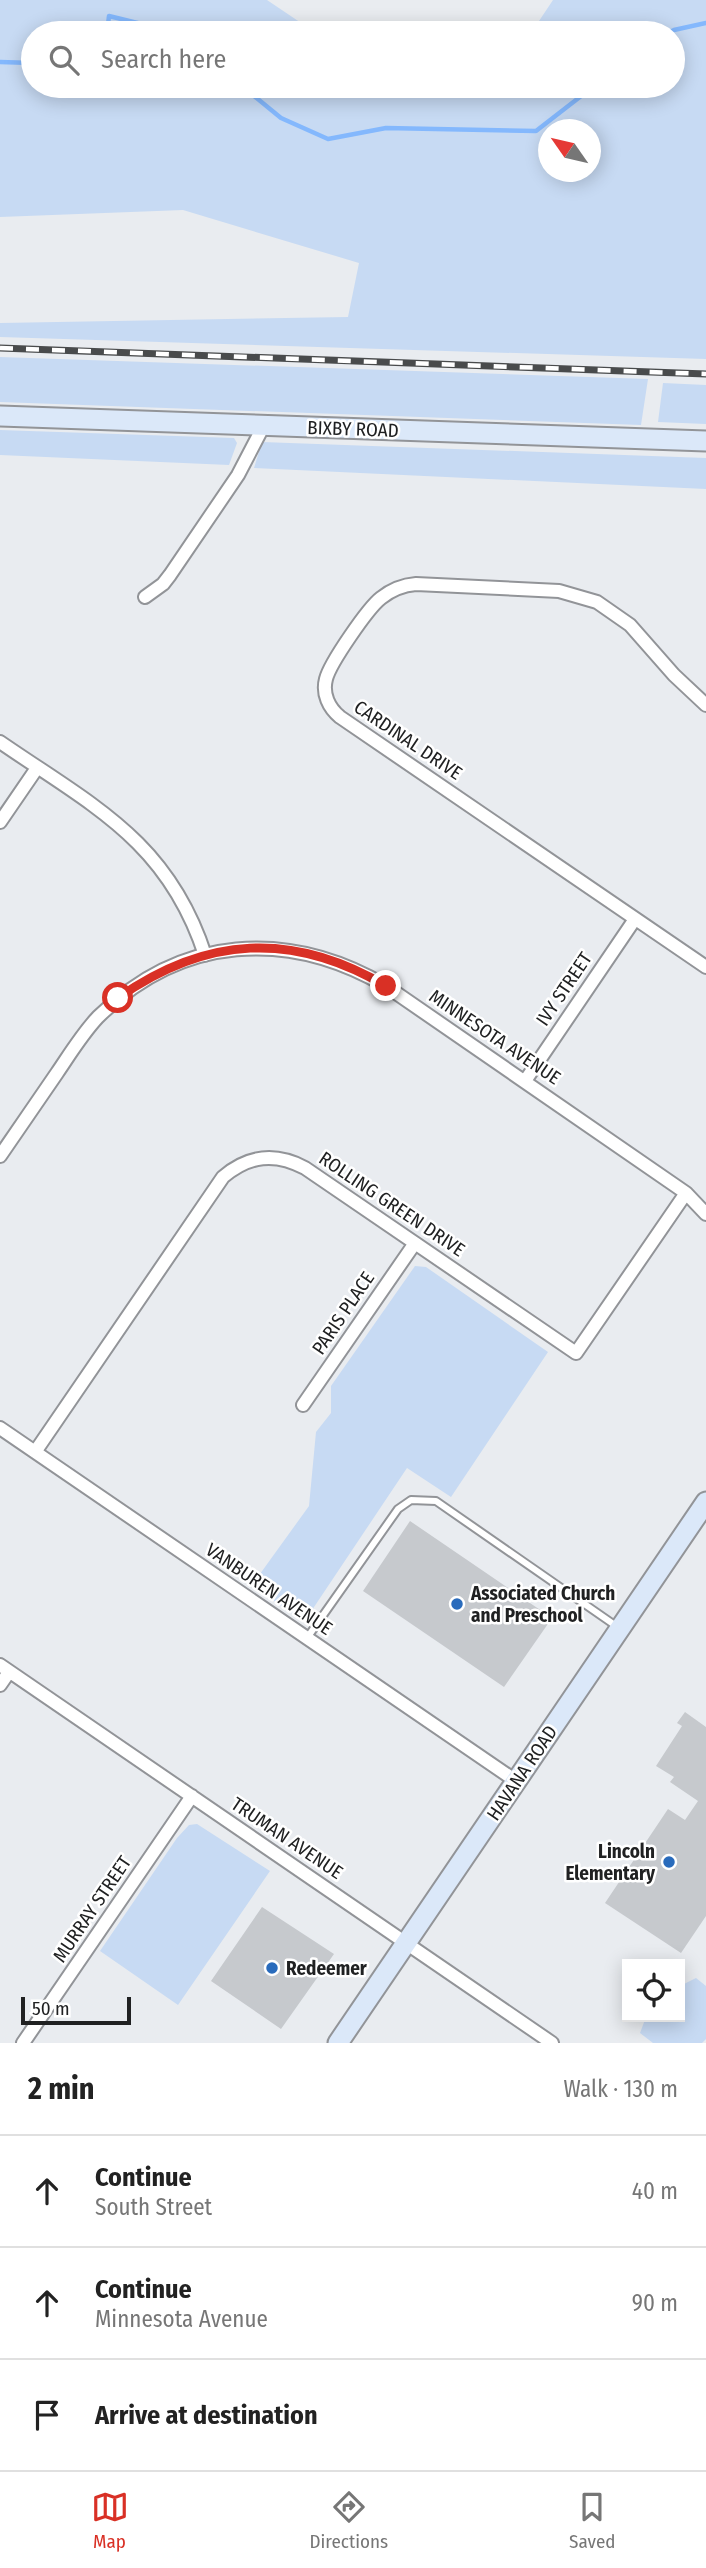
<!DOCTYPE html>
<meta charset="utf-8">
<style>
body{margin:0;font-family:"Fira Sans Condensed",sans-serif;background:#f6f6f6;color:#222}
.controls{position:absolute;right:21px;bottom:21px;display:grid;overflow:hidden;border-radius:0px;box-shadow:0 4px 18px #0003}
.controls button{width:63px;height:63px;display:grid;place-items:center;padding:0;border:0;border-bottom:2px solid #e0e0e0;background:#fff;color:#222;font:35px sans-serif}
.compass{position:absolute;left:538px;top:119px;width:63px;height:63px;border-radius:50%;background:#fff;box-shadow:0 4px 18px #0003;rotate:304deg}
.scale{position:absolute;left:21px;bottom:18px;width:110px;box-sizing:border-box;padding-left:7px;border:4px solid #202122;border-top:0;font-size:19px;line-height:24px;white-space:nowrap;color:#202122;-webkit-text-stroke:5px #fff;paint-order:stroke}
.stop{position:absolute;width:21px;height:21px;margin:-16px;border:5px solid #d93025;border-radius:50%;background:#fff}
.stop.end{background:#d93025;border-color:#fff;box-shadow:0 2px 7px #0008}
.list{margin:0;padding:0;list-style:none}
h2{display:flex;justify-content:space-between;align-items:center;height:91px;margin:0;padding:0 28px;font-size:30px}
h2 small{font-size:23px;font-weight:400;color:#767676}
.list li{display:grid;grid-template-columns:46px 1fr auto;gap:21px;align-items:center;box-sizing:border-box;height:112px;padding:0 28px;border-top:2px solid #e0e0e0}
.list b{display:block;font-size:26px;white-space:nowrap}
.list p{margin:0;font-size:23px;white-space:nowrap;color:#767676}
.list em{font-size:23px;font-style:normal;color:#767676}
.icon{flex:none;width:38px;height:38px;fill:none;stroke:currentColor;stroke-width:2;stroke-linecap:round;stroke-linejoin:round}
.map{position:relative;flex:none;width:706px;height:2043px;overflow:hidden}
.search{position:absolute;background:#fff;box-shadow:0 4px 18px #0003;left:21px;right:21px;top:21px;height:77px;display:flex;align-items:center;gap:18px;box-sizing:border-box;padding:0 24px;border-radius:38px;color:#767676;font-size:26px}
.sheet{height:427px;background:#fff}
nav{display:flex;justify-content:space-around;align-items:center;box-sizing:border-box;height:98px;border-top:2px solid #e0e0e0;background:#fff;font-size:19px;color:#767676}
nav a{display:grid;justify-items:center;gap:4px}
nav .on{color:#d93025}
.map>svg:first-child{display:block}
.green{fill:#c7daf3;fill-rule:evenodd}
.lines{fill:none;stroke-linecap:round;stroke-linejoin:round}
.stream{stroke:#84b8fd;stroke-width:4.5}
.building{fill:#c6c9cd}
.lane-casing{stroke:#929498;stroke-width:10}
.street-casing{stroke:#929498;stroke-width:16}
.secondary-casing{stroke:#929498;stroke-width:23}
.lane{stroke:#fff;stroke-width:6}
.street{stroke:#fff;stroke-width:12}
.secondary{stroke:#dbe8f9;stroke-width:19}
.rail-casing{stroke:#494b4c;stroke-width:7}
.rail{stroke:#fff;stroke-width:4.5;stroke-dasharray:13;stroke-linecap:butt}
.route{stroke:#d93025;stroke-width:9}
.poi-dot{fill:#296bbc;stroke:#fff;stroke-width:2.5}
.labels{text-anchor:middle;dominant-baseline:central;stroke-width:5;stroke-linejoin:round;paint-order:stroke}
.street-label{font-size:19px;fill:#202122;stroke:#fff}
.poi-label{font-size:19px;font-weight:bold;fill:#202122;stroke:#fff;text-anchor:start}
</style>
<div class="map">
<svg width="706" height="2043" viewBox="0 0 706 2043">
<rect width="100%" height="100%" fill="#e9ecf0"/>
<path class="green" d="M 0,0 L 267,0 L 316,33 L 33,33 L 33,86 L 673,86 L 673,33 L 531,33 L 553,0 L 706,0 L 706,359 L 0,337 L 0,323 L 348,317 L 359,263 L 183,210 L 0,217 ZM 548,130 L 590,130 L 590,172 L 548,172 Z
M 0,357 L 648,379 L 641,425 L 0,402 Z
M 663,383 L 706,385 L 706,424 L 658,422 Z
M 0,430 L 234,438 L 237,443 L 229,465 L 0,455 Z
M 262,442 L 706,458 L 706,489 L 254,468 Z
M 415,1266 L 426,1267 L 548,1352 L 451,1497 L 407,1468 L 304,1622 L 252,1585 L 309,1506 L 316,1432 L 331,1413 L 331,1386 Z
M 197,1824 L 270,1871 L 178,2005 L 100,1951 L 177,1838 L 189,1825 Z
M 696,1978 L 706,1986 L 706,2039 L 702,2043 L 653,2043 L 640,2033 L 646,2017 L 680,2017 L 680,1986 Z"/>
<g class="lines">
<path class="stream" d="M 107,33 L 109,16 L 178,33
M 668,33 L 674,30 L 706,23
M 0,62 L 33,63
M 242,86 L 281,118 L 328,139 L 386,128 L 536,131 L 594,86"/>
</g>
<path class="building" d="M 410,1521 L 552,1618 L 504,1687 L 363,1591 Z
M 685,1712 L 706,1727 L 706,1916 L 681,1953 L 605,1903 L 668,1809 L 685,1820 L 698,1801 L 670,1782 L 674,1777 L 656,1766 L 682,1726 L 677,1723 Z
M 262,1907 L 334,1954 L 281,2029 L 211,1981 Z"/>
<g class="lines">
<defs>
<path id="lane" d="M 307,1638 L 398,1509 L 411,1500 L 436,1501 L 619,1628"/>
<path id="street" d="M 145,597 L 163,584 L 170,575 L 238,475 L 264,425
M 706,705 L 674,675 L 630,625 L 597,602 L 559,591 L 416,584 C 404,585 391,590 381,598 C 368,608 330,663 326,679 C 322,694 329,708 340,717 L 706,967
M 0,742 C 93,806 168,841 205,955
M 0,822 L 37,768
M 525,1081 L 635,919
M 0,1156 C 19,1128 38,1101 57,1073 C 70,1054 82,1034 98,1017 C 181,935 288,929 386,986 L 686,1193 L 706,1214
M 303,1405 L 415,1243
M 0,1428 L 516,1781
M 35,1452 L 223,1177 C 249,1155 275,1152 305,1168 L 576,1353 L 686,1193
M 0,1665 L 552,2043
M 0,1685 L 9,1672
M 23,2043 L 192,1796"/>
<path id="secondary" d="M 0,416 L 706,441
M 338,2043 L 706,1502"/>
</defs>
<use href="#lane" class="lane-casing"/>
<use href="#street" class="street-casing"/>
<use href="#secondary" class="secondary-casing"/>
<use href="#lane" class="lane"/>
<use href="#street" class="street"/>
<use href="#secondary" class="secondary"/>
<defs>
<path id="rail" d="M 0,348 L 706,374"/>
</defs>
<use href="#rail" class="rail-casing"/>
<use href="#rail" class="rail"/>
</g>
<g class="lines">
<path class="route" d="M 118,998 C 206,936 293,931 386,986"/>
</g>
<g class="poi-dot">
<circle cx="457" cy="1604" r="7"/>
<circle cx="669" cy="1862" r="7"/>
<circle cx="272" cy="1968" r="7"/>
</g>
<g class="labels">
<g class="street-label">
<text transform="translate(353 429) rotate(2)">BIXBY ROAD</text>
<text transform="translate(408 740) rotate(34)">CARDINAL DRIVE</text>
<text transform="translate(564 989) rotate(-56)">IVY STREET</text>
<text transform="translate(495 1037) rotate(34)">MINNESOTA AVENUE</text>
<text transform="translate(392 1204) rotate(34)">ROLLING GREEN DRIVE</text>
<text transform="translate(343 1313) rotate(-56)">PARIS PLACE</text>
<text transform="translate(269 1589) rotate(34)">VANBUREN AVENUE</text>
<text transform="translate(522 1773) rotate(-56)">HAVANA ROAD</text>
<text transform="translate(287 1838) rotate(34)">TRUMAN AVENUE</text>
<text transform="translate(92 1909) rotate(-56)">MURRAY STREET</text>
</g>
<g class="poi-label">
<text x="471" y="1593">Associated Church<tspan x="471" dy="22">and Preschool</tspan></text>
<text x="655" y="1851" text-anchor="end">Lincoln<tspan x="655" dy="22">Elementary</tspan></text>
<text x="286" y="1968">Redeemer</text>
</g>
</g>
</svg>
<div class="controls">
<button><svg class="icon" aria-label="locate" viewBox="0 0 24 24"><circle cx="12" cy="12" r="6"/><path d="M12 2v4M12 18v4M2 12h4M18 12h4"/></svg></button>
</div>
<svg class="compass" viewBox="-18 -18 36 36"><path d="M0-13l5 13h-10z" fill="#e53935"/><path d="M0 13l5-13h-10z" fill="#767676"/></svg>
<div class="scale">50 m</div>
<div class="stop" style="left:118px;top:998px"></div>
<div class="stop end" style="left:386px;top:986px"></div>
<div class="search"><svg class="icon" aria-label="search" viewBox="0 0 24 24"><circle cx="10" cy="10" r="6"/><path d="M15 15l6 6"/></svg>Search here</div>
</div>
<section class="sheet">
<h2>2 min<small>Walk · 130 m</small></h2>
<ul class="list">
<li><svg class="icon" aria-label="ahead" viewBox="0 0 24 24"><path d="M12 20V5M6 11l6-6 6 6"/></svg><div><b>Continue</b><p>South Street</p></div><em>40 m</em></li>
<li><svg class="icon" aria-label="ahead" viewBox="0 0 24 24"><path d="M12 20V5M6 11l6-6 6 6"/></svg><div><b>Continue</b><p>Minnesota Avenue</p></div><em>90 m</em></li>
<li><svg class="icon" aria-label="arrive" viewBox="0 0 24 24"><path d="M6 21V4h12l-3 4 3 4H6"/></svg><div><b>Arrive at destination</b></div></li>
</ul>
</section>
<nav>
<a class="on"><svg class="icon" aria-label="map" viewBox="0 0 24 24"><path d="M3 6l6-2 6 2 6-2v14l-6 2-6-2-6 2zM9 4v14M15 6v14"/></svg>Map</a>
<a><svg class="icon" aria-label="directions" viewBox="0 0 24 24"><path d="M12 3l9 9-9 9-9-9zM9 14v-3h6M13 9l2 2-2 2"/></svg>Directions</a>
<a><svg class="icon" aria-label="saved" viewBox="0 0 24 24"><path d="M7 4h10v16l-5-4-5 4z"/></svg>Saved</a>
</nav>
